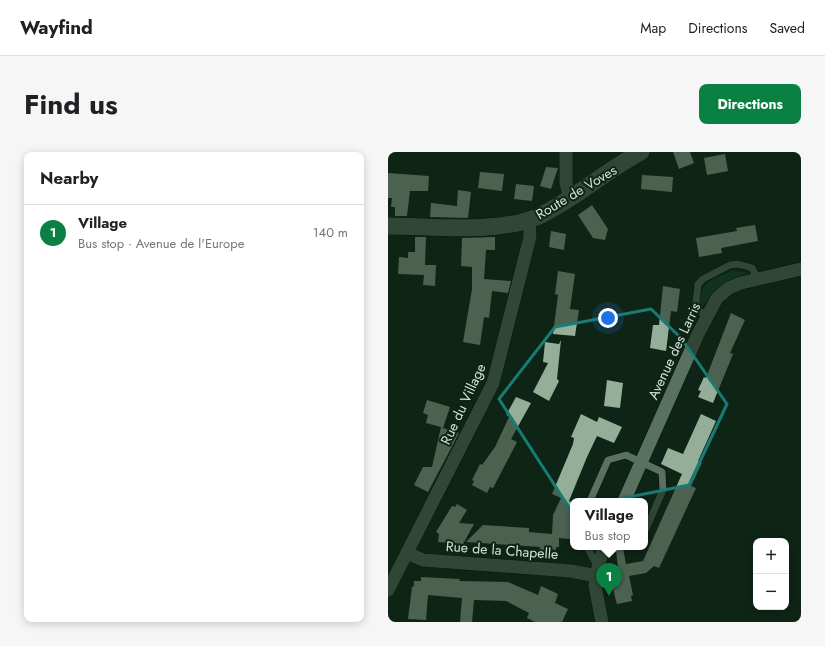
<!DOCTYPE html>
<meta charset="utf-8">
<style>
body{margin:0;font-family:Jost,sans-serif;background:#f6f6f6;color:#202124}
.controls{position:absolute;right:12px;bottom:12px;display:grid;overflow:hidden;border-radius:8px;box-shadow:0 2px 10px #0003}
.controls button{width:36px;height:36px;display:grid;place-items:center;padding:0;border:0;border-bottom:1px solid #e0e0e0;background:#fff;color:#202124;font:20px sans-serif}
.you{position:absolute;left:220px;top:166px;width:14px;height:14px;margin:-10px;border:3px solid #fff;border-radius:50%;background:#1a73e8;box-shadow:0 0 0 6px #1a73e833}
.badge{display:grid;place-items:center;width:26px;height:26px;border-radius:50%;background:#0b8043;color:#fff;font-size:13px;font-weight:700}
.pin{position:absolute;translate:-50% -33px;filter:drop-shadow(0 1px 2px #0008)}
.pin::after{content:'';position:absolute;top:21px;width:14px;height:12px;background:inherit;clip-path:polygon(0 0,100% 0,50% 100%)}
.popup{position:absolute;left:182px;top:346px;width:78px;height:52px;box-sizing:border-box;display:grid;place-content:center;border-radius:8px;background:#fff;filter:drop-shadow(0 1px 3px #0005);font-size:13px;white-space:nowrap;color:#757577}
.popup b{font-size:15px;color:#202124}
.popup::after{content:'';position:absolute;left:50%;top:100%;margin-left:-8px;border:8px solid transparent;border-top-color:#fff}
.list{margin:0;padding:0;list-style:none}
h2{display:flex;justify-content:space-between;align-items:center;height:52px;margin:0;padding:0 16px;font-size:17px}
h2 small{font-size:13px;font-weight:400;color:#757577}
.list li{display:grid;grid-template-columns:26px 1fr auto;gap:12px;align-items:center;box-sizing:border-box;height:56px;padding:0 16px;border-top:1px solid #e0e0e0}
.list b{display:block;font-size:15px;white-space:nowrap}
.list p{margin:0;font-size:13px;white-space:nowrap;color:#757577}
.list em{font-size:13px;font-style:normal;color:#757577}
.map{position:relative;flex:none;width:413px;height:470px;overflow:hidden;border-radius:8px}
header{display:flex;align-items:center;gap:24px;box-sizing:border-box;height:56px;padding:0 20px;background:#fff;border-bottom:1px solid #e0e0e0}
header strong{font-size:19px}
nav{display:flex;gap:22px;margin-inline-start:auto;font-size:14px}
.intro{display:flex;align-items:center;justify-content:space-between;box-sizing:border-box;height:96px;padding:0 24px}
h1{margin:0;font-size:28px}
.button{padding:10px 18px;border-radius:8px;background:#0b8043;color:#fff;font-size:14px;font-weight:700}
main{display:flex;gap:24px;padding:0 24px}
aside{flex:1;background:#fff;border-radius:8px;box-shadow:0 2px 10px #0003}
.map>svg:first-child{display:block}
.green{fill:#164628}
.building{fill:#94ae9a}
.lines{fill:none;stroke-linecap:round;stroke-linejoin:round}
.service-casing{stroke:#000d03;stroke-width:8}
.minor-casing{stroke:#000d03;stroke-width:14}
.tertiary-casing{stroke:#000d03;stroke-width:18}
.service{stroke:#59715f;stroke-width:7}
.minor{stroke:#59715f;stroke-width:13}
.tertiary{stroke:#59715f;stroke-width:17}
.marked{fill:none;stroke:#197b73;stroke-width:3;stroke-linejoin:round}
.labels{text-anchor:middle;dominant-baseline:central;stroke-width:4;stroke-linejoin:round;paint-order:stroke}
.street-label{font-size:14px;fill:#d4e2d7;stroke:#0e2416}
</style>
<header>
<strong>Wayfind</strong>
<nav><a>Map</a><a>Directions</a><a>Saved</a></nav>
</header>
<div class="intro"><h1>Find us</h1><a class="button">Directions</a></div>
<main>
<aside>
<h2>Nearby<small></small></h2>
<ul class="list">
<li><span class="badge">1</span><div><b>Village</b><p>Bus stop · Avenue de l'Europe</p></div><em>140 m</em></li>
</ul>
</aside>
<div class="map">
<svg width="413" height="470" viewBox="0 0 413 470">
<rect width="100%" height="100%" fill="#0e2416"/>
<path class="green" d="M 344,119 L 357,120 L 358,122 L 339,130 L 324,141 L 313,156 C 311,151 312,148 313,143 C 315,128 331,125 344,119 Z"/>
<path class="building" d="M 285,0 L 302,0 L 306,11 L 291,17 Z
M 337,2 L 340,19 L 319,23 L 316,6 Z
M 158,15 L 170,16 L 163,37 L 152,34 Z
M 92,20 L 116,22 L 114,39 L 90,36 Z
M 0,21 L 41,24 L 40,39 L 22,39 L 19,64 L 7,64 L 7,55 L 3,55 L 4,46 L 0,46 Z
M 254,23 L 285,25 L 284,40 L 253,37 Z
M 128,32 L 146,34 L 144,49 L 126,47 Z
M 70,38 L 83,40 L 80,66 L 42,65 L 43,51 L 69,54 Z
M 204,53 L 220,77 L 217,88 L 205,86 L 190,63 Z
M 367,73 L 370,89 L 333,96 L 334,101 L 311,105 L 308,86 L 349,79 L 348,76 Z
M 163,79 L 178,82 L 176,98 L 161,95 Z
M 27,85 L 38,85 L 37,113 L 48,113 L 47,134 L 35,133 L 36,123 L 10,122 L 11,105 L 20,106 L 20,100 L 27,100 Z
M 107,85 L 107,98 L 98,98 L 96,127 L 123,129 L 120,141 L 104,139 L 101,166 L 96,165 L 92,193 L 75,190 L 84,137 L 84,115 L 73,114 L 74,86 Z
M 170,119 L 187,122 L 182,157 L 191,158 L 187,184 L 165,182 L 170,143 L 167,142 Z
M 275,134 L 292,137 L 289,160 L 283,159 L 278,199 L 262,196 L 265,173 L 271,173 Z
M 343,161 L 357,168 L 342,201 L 345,202 L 325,251 L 310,245 L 313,239 L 310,238 L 316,225 L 318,226 Z
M 173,188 L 169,227 L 171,229 L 161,249 L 145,240 L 160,211 L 155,210 L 157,190 L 171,192 Z
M 219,228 L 235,231 L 232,256 L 216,254 Z
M 128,245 L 143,251 L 123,287 L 129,290 L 105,336 L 102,335 L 99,341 L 84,333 L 86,329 L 84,328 L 92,312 L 94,313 L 107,295 L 121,265 L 118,263 Z
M 39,248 L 62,255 L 55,276 L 71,281 L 40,340 L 26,333 L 35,315 L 44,315 L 53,275 L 38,271 L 40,263 L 35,261 Z
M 193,262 L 209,270 L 211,265 L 234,275 L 226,291 L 209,284 L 199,305 L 181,349 L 185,351 L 182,387 L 171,386 L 171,395 L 168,395 L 168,398 L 164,397 L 164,400 L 152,399 L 152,395 L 78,390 L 95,373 L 141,376 L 141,380 L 164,382 L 165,363 L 173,346 L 164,342 L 185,292 L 186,286 L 183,285 Z
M 313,262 L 328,269 L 310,309 L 314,311 L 303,334 L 308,336 L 271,416 L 266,414 L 258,421 L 241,424 L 245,443 L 243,444 L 244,449 L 229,452 L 224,434 L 227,433 L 225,421 L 228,421 L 227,417 L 230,417 L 228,397 L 235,396 L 238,412 L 255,409 L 294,322 L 273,312 L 280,296 L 295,302 Z
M 69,352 L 79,358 L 71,371 L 86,372 L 75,392 L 50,390 L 51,382 L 48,380 L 64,354 L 67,355 Z
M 33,425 L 71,427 L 72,429 L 120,430 L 150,443 L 153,434 L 170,442 L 167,451 L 180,457 L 174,470 L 147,470 L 139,466 L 141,461 L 118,449 L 86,448 L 84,470 L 72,470 L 74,446 L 40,443 L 38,468 L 20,467 L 24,435 L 26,434 L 26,429 L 33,429 Z"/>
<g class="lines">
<defs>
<path id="service" d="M 319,165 L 310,157 L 308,151 L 310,132 L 315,127 L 342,113 L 350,112 L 364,116 L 370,127
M 202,349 L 220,308 L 238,303 L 274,320 L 275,338 L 257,379
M 199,395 L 210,415"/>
<path id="minor" d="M 178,0 L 178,31 L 182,47
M 236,349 L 310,182 L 329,146 L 341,136 L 353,131 L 413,117
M 19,401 L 35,408 L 183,419 L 209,424
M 0,438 L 105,231 L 142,85 L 141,67
M 214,470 L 207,434 L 210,415 L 216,395"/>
<path id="tertiary" d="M 0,74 C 44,74 108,82 149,65 C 186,48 217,19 253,0"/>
</defs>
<use href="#service" class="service-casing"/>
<use href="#minor" class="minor-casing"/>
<use href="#tertiary" class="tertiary-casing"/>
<use href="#service" class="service"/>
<use href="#minor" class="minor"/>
<use href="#tertiary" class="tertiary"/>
</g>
<path d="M0 0H413V470H0ZM 263,157 L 293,186 L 339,252 L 301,333 L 182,357 L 111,247 L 167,175 Z" fill="#0e2416" fill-opacity=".55" fill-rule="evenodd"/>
<path class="marked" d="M 263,157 L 293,186 L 339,252 L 301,333 L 182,357 L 111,247 L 167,175 Z"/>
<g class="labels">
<g class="street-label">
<text transform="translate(188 40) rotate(-31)">Route de Voves</text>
<text transform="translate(286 199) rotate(-65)">Avenue des Larris</text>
<text transform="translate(75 252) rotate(-65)">Rue du Village</text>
<text transform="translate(114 398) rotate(4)">Rue de la Chapelle</text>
</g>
</g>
</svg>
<div class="controls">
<button>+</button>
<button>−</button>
</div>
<div class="you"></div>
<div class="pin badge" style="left:221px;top:444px">1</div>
<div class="popup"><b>Village</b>Bus stop</div>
</div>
</main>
